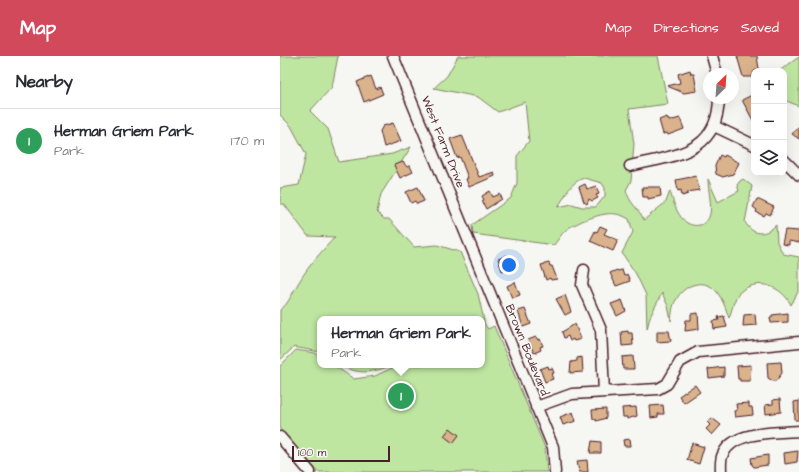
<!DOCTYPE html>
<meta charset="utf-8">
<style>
body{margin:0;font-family:"Architects Daughter",sans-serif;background:#f2f2f3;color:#2b2b33}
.controls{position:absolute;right:12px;top:12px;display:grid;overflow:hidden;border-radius:8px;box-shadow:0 4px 16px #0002}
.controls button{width:36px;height:36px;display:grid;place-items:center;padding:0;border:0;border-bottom:1px solid #e1e1e2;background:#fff;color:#2b2b33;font:20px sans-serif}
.compass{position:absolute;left:423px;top:12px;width:36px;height:36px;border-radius:50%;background:#fff;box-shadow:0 4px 16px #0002;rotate:25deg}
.scale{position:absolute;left:12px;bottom:10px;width:98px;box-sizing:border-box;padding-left:4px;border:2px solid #4a1f2b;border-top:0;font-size:11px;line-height:14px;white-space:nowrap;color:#4a1f2b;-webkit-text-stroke:3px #f6f6f2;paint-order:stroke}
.you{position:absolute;left:229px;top:209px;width:14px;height:14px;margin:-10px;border:3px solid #fff;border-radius:50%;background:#1a73e8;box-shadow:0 0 0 6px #1a73e833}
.badge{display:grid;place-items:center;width:26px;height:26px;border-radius:50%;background:#d1495b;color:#fff;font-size:13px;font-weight:700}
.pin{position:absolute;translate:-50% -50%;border:2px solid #fff;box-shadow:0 1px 4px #0006}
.popup{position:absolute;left:37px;top:260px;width:168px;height:52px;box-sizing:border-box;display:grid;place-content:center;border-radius:8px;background:#fff;filter:drop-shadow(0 1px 3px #0005);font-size:13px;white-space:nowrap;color:#7c7c81}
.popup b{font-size:15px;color:#2b2b33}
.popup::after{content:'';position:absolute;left:50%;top:100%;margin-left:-8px;border:8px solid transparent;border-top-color:#fff}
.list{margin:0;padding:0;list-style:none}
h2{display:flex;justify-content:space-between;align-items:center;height:52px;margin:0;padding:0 16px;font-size:17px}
h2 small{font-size:13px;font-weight:400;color:#7c7c81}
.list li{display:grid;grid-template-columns:26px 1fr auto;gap:12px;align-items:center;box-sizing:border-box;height:64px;padding:0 16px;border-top:1px solid #e1e1e2}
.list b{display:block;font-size:15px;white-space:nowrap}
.list p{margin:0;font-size:13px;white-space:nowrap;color:#7c7c81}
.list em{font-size:13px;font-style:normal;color:#7c7c81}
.icon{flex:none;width:22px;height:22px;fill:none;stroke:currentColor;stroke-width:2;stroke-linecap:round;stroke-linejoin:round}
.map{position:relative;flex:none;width:519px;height:416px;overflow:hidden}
header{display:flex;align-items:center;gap:24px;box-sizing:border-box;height:56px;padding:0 20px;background:#d1495b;color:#fff}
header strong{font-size:19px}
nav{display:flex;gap:22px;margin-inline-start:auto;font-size:14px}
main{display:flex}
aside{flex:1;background:#fff}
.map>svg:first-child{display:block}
.green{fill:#bee6a1;stroke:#848266;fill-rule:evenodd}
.building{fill:#dab28b;stroke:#4a1f2b}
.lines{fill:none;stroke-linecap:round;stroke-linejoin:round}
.minor-casing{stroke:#4a1f2b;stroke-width:13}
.minor{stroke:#f6f6f2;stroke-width:10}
.labels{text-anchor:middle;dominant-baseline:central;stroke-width:3.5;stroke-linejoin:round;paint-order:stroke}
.street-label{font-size:12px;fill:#4a1f2b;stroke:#f6f6f2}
</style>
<header>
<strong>Map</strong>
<nav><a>Map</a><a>Directions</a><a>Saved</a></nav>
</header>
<main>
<aside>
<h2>Nearby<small></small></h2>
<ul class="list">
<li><span class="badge" style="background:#2e9e5b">1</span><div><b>Herman Griem Park</b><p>Park</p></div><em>170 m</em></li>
</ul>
</aside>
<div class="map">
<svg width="519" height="416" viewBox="0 0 519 416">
<rect width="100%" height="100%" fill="#f6f6f2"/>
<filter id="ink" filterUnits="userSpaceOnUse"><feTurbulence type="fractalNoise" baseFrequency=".025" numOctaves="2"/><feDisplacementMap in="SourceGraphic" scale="8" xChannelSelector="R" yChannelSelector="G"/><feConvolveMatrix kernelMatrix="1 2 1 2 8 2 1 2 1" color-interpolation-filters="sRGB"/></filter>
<g filter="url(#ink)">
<path class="green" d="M 0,0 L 58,0 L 52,31 L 30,55 L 48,73 L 59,106 L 112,98 L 131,91 L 101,138 L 97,156 L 104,163 L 109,163 L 134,191 L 157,189 L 180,196 L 198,238 L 205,269 L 208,273 L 214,270 L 265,392 L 267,416 L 38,416 L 0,373 L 0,310 L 16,294 L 35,297 L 40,301 L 40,309 L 53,309 L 74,323 L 95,320 L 114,311 L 111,310 C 89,317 81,319 59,309 L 202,309 L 202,263 L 40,263 L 40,296 L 14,291 L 0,304 L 0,254 C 9,248 13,235 19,226 C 29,209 42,195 55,181 L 28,180 L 4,148 L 0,148 L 0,132 L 19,129 L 26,98 L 11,70 L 0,59 Z
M 178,0 L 378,0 L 388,48 L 349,53 L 354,88 L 351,125 L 346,134 C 349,147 359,153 364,164 L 386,146 L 390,135 C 394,149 401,173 420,169 C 425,168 429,163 430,158 C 432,148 428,134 428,123 L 438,146 L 459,135 L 457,129 L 460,125 L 463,123 L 472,130 L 465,166 C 473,180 485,180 496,169 L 497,186 L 503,198 L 519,201 L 519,234 L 511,249 C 502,230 477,221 460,236 C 454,241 452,255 449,262 C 446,253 443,244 437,236 C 425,221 404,228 396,244 C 392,250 392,258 391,265 L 388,250 L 382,237 L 370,261 L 367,273 L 366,239 L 356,218 L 342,197 L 353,176 L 349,163 C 333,153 319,159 302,165 C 297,168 290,170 286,174 C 281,178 278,184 274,189 L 193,178 L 192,169 L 231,142 L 237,127 L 237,100 L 249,85 L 245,46 L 218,56 L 198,41 L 154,32 L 167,20 ZM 304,122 L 322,127 L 325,132 L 325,140 L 316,151 L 302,151 L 292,148 L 278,151 C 286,139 290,126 304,122 Z
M 519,1 L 519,50 L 504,44 L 504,15 L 499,15 Z"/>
<path class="building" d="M 457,0 L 477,0 L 479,13 L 474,15 L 472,21 L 463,21 Z
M 410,14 L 411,18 L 414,18 L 417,35 L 404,37 L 387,30 L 400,27 L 398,18 Z
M 91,20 L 96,33 L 100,31 L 103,38 L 84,46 L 77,26 Z
M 472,39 L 474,45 L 474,66 L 462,44 Z
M 387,61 L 389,65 L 400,62 L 404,73 L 388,79 L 387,77 L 383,78 L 379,64 Z
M 113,67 L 121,85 L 104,91 L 100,75 L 103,70 Z
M 519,70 L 519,83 L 512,78 Z
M 182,79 L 199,121 L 214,116 L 215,120 L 189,131 L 186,123 L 188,122 L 180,101 L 177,102 L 170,83 Z
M 440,99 L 444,101 L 445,99 L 459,107 L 453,118 L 443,121 L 436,118 L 435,110 Z
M 123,106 L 127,111 L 130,110 L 133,116 L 120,122 L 114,109 Z
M 416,120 L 419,134 L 408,136 L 408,138 L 402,140 L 401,134 L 398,135 L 396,124 Z
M 305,128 L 307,133 L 316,130 L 319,138 L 316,139 L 318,142 L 312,145 L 309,143 L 307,148 L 304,146 L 299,131 Z
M 138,131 L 144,145 L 137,148 L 135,145 L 131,147 L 126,136 Z
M 362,131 L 380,131 L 381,140 L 368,143 L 368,141 L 363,141 Z
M 210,135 L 213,141 L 220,138 L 222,143 L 206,153 L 202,145 L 204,144 L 202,140 Z
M 477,143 L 494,151 L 490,159 L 486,157 L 484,160 L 476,156 L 477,154 L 473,151 Z
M 320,170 L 327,173 L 324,178 L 338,184 L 333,195 L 310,185 L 315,175 L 317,176 Z
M 505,174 L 519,175 L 519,187 L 509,185 L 509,189 L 502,188 Z
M 227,199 L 231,211 L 222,215 L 218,203 Z
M 269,207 L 270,210 L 272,210 L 277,223 L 271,224 L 270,222 L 266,224 L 261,209 Z
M 337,214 L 338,215 L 342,214 L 344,220 L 347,218 L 350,225 L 336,230 L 330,217 Z
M 235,226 L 240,239 L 232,242 L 227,230 Z
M 285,239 L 291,256 L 285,259 L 276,243 Z
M 342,244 L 346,255 L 337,260 L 331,248 Z
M 245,253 L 251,268 L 243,271 L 238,255 Z
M 418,257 L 419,273 L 405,275 L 406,264 L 411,264 L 411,258 Z
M 508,257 L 508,266 L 491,267 L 490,261 L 492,261 L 492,259 Z
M 475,258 L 476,269 L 463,270 L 464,259 Z
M 444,260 L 447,271 L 434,273 L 433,265 L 439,264 L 438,261 Z
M 295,268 L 301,283 L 294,285 L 293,283 L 290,285 L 288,280 L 284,282 L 282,276 Z
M 348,275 L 348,277 L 352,277 L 353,289 L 342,290 L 341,276 Z
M 377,275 L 389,275 L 391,285 L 377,286 Z
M 256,281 L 258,284 L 260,283 L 263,290 L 260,291 L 261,294 L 254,297 L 248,284 Z
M 353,300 L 354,313 L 343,313 L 342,301 Z
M 302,301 L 303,316 L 290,317 L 291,306 L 297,305 L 297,302 Z
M 501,306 L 502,317 L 496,325 L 493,325 L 488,322 L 487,307 Z
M 471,309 L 470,325 L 460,325 L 460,323 L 458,323 L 457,310 Z
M 268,310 L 269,313 L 272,312 L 274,317 L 271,318 L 273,323 L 265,326 L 260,313 Z
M 444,311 L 444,320 L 429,322 L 428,313 Z
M112 333a7 7 0 1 1 14 0a7 7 0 1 1-14 0Z
M 415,329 L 420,336 L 404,347 L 399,340 Z
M 500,343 L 501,356 L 486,358 L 485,349 L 493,348 L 493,344 Z
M 519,345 L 519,364 L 515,364 L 514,346 Z
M 469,347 L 469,351 L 472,351 L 473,359 L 455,361 L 454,355 L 457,354 L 456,348 Z
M 383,349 L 384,358 L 378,358 L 378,361 L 371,362 L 370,350 Z
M 356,351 L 357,360 L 347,363 L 347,361 L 343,361 L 342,352 Z
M 326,353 L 326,362 L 316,365 L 316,363 L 313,363 L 312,354 Z
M 293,356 L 296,365 L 283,369 L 280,361 Z
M 432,362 L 441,369 L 432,379 L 426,373 L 430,369 L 427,366 Z
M 170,372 L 179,379 L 173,387 L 164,380 Z
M 350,383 L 351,390 L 344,390 L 343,384 Z
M 312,385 L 321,386 L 321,397 L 310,397 Z
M 412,387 L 424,391 L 419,408 L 407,404 Z
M 518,395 L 517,406 L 505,408 L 504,397 Z
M 488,399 L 488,409 L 474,411 L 472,409 L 471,402 Z
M 307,404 L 308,416 L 299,416 L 297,405 Z"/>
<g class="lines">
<defs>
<path id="minor" d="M 113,0 L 273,391 L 275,416
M 432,0 L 437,18
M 434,70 L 474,89
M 504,104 L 519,119
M 350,110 C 393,99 438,99 439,42
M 304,214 L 302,229 L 321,274 L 324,336
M 256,351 L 292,338 L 378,333 L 387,328 L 400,306 L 418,296 L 519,286
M 0,381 L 30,416
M 441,416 C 441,410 440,403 443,398 C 454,374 497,377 519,375"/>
</defs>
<use href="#minor" class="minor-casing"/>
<use href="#minor" class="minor"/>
</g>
</g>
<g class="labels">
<g class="street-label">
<text transform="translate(163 86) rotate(68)">West Farm Drive</text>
<text transform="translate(247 294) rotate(68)">Brown Boulevard</text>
</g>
</g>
</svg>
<div class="controls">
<button>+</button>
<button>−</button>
<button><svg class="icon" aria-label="layers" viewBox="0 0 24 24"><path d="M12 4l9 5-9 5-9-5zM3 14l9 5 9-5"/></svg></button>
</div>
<svg class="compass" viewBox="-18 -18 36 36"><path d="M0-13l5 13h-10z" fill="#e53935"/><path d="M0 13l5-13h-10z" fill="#7c7c81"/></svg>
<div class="scale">100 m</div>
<div class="you"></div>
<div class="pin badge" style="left:121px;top:340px;background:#2e9e5b">1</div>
<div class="popup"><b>Herman Griem Park</b>Park</div>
</div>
</main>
